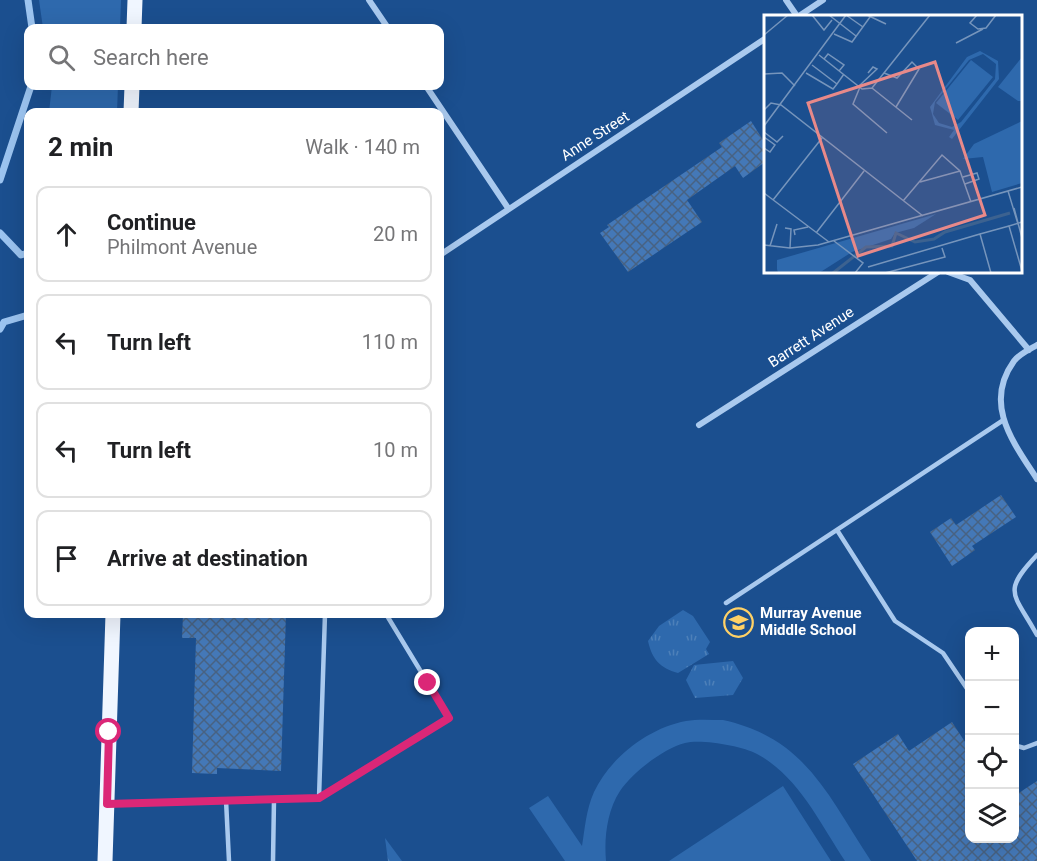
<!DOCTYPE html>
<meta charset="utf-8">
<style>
body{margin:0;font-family:Roboto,sans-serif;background:#f2f2f2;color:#202124}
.controls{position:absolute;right:18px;bottom:18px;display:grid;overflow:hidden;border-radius:12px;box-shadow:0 6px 24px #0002}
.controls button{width:54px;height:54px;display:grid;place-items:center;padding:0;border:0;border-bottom:2px solid #e0e0e0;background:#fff;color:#202124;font:30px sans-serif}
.stop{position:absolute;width:18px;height:18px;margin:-14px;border:4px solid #db2777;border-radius:50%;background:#fff}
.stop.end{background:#db2777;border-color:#fff;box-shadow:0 2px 6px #0008}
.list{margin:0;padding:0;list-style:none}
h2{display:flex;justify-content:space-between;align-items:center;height:78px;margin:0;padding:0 24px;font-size:26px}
h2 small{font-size:20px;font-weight:400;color:#757577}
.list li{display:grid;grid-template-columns:39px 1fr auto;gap:18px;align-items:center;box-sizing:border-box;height:96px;margin:0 12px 12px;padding:0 12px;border:2px solid #e0e0e0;border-radius:12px}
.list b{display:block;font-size:22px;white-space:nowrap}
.list p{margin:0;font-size:20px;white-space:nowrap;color:#757577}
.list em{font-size:20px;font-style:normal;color:#757577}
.icon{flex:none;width:33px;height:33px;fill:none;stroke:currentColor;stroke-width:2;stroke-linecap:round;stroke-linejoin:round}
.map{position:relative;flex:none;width:1037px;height:861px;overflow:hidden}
.search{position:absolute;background:#fff;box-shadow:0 6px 24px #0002;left:24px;top:24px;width:420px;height:66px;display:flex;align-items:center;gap:15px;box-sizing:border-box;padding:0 21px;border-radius:12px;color:#757577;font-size:22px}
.panel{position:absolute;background:#fff;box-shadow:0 6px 24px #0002;left:24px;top:108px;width:420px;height:510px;border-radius:12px}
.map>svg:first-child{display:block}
.green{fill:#2e69ad}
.forest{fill:url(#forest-firs)}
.park{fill:url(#park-tufts)}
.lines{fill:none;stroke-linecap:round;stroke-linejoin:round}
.stream{stroke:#9cc4f0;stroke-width:7}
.building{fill:url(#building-cross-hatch)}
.service{stroke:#a9c9ee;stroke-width:4.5}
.minor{stroke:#a9c9ee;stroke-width:6}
.primary{stroke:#f0f6ff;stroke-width:15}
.route{stroke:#db2777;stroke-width:8}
.labels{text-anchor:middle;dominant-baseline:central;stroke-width:4.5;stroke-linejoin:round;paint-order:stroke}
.street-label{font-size:15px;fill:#fff;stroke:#1b4f8f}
.poi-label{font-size:15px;font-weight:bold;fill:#fff;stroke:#1b4f8f;text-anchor:start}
.inset-river{fill:none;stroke:#3c6290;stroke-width:3}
.inset-road{fill:none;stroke:#7695bc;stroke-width:1.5}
.view{fill:#e88989;fill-opacity:0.15;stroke:#e88989;stroke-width:3}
.inset-edge{fill:none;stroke:#fff;stroke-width:3}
</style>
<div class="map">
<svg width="1037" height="861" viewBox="0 0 1037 861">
<defs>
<pattern id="forest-firs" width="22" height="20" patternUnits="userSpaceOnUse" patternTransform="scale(1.5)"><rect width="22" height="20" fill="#2e69ad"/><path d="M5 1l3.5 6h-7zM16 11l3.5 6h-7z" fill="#4d80b9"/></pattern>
<pattern id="park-tufts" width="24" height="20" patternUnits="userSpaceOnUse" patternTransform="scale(1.5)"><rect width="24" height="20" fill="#2e69ad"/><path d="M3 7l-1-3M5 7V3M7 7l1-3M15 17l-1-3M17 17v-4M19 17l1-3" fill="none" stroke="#4d80b9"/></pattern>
<pattern id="building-cross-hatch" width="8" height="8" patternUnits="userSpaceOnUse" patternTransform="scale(1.5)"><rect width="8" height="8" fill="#4478b7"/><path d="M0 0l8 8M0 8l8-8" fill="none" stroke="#486282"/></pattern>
</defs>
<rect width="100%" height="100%" fill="#1b4f8f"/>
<path class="green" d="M 39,0 L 121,0 L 120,28 L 43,28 Z
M 52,86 L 118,86 L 117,112 L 49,112 Z
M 723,720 C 806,738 828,796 871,861 L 845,861 C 820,823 798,776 757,754 C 742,746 702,739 685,743 C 664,748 632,773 620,791 C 607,811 604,838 606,861 L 565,861 L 529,808 L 548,796 L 582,846 C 585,828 586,810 594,792 C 610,758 648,728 686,721 C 697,719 711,720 723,720 Z
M 783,786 L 831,861 L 669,861 Z"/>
<path class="forest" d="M 385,838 L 402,861 L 388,861 Z"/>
<path class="park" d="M 683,610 L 693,616 L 710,642 L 706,649 L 709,654 L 678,673 C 660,668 652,659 648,641 L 659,626 Z
M 733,661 L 743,678 L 733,695 L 695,698 L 686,680 L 694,665 Z"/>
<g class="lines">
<path class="stream" d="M 28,0 L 32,28
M 0,180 L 31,86
M 0,233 L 21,255 L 28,253
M 0,329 L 4,322 L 28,315"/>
</g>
<path class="building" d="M 751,121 L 765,143 L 765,162 L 743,178 L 735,166 L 687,200 L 702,222 L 628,272 L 600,233 L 609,227 L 607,225 L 722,147 L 719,143 Z
M 1001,495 L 1016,517 L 972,546 L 975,550 L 952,566 L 930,532 L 951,518 L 956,525 Z
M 183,614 L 286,614 L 281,771 L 217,768 L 217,774 L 192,773 L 196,638 L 182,638 Z
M 952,722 L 969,748 L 969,838 L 1014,838 L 1014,796 L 1037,781 L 1037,861 L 917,861 L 853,764 L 898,734 L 909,751 Z"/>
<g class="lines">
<path class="service" d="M 837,530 L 895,621 L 943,653 L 970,693
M 1037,555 C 1001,593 1014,593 1037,635
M 726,603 L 1002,421
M 1014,745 L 1024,748 L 1037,743
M 319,798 L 325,614
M 226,800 L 229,861
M 108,804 L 319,798 L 449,718 L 386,614
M 273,861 L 274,799"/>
<path class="minor" d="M 369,0 L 388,28
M 786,0 L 797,16
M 799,16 L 823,0
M 426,86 L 508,208
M 440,255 L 766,38
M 948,272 L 970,280 L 1029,350
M 1037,345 C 1030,349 1019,354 1014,361 C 983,404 1013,442 1037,479
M 699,425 L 938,272"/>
<path class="primary" d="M 134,28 L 135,0
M 131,112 L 132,86
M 105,861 L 113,614"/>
</g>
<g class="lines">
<path class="route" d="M 109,732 L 107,804 L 319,798 L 449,718 L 428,683"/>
</g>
<defs>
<symbol id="school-ring" viewBox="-11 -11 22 22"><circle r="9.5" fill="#1b4f8f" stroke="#ffd166" stroke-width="1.5"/><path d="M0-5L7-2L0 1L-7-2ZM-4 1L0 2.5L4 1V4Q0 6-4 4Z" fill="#ffd166"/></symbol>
</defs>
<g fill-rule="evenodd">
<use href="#school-ring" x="722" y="606" width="33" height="33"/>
</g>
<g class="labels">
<g class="street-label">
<text transform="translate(595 136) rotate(-33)">Anne Street</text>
<text transform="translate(811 337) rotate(-33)">Barrett Avenue</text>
</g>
<g class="poi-label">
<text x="760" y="613">Murray Avenue<tspan x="760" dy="17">Middle School</tspan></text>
</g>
</g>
<g transform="translate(764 15)">
<rect width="258" height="258" fill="#1b4f8f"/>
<path d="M 216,36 L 234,46 L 235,64 L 188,124 L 185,122 L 190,115 L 171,110 L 166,92 L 203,42 ZM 219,39 L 232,49 L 231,64 L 197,107 L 188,112 L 175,108 L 169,99 L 171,87 L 205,45 ZM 258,42 L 258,86 L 254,86 L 234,72 ZM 207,45 L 229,62 L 194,105 L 172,88 ZM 172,199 L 150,213 L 131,218 L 127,224 L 88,237 L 55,258 L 14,258 L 13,254 L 13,245 Z" fill="#2e69ad" fill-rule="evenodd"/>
<path d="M 258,106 L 258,168 L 228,177 L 219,142 L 199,144 L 210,129 Z" fill="#2e69ad"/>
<path class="inset-river" d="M 69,258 L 102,232 L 128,231 L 132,218 L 151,227 L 170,224 L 181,217 L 246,198"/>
<path class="inset-road" d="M 48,0 L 60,15 L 68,5M 65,0 L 92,21M 82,0 L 99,12M 103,0 L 122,9M 213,0 L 206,8 L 214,14 L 222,13 L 232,0M 70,19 L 88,27 L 106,2M 0,20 L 24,0M 192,28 L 219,14M 55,40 L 98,74 L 108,73 L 166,0M 60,44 L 64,39 L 80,50 L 75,56M 48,50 L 73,69 L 80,59M 42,58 L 69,74 L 73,69M 120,58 L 133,63 L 148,47 L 155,54 L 132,92M 0,59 L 18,58 L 31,71M 95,71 L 113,54 L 109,52 L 104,58M 96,72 L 89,89 L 123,118M 108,73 L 148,105M 0,95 L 7,88 L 17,90 L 159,201M 0,111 L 82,0M 0,117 L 13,127 L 19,121M 0,122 L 11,130 L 6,137 L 0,133M 199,162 L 213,158 L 215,164 L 201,169M 156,167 L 196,156M 244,176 L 254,209M 0,178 L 65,227M 9,185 L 58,123M 139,186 L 178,140 L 196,156 L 207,187M 250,193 L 258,223M 258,207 L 245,211 L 258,256M 21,213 L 27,214 L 26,233M 52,218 L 100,156M 216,219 L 245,211M 31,220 L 30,215 L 44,212M 70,226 L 99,248 L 91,258M 0,230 L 26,233 L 54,230 L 258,172M 6,231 L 13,209M 104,252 L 216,219 L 227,258M 121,258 L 181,242 L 178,233"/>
<path class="view" d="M 171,47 L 221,200 L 94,241 L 44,88 Z"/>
<rect width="258" height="258" class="inset-edge"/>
</g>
</svg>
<div class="controls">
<button>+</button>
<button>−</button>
<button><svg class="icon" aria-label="locate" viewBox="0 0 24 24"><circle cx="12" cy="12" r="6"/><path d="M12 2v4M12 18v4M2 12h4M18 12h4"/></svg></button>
<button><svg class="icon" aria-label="layers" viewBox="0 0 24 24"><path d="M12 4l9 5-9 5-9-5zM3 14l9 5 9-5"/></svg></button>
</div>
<div class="stop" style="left:109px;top:732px"></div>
<div class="stop end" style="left:428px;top:683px"></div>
<div class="search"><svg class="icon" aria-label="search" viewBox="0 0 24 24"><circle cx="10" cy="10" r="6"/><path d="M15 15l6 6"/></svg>Search here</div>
<section class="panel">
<h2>2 min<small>Walk · 140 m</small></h2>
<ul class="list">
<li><svg class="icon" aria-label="ahead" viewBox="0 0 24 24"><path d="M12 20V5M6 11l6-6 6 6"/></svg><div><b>Continue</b><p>Philmont Avenue</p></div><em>20 m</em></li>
<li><svg class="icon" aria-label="left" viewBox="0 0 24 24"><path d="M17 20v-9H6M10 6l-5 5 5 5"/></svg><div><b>Turn left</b></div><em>110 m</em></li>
<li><svg class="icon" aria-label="left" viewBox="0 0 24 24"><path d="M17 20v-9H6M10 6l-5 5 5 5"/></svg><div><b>Turn left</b></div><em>10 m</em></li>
<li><svg class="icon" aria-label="arrive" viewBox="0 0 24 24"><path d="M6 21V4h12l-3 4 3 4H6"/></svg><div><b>Arrive at destination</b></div></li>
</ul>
</section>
</div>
